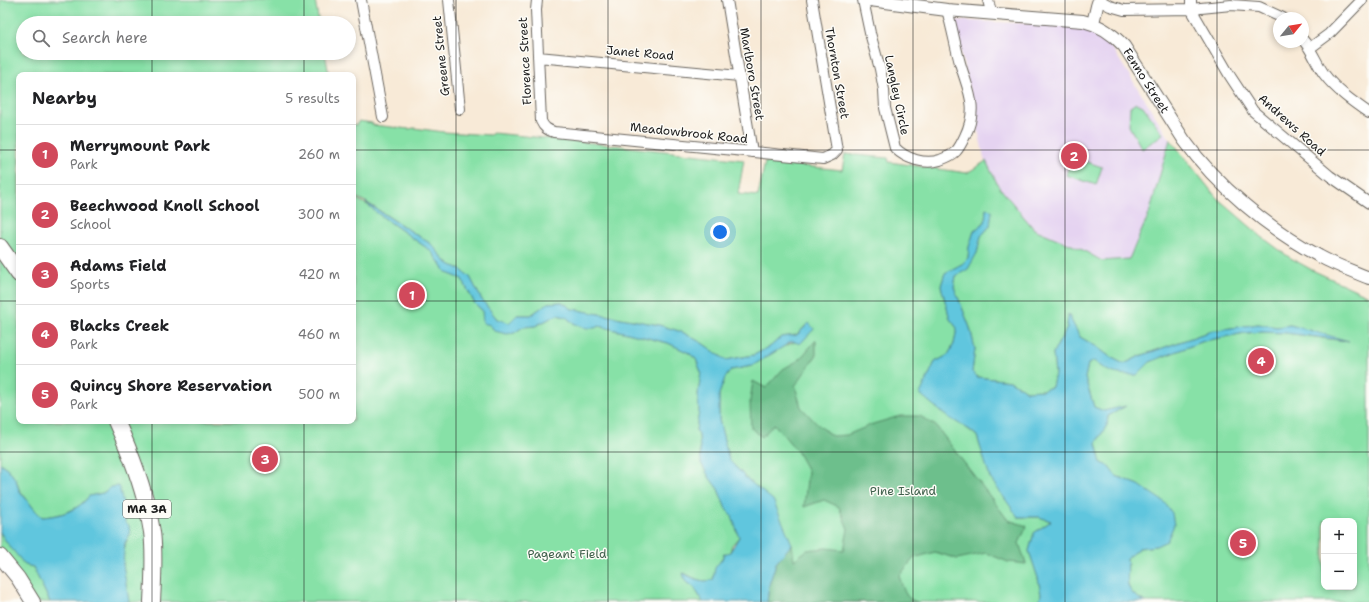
<!DOCTYPE html>
<meta charset="utf-8">
<style>
body{margin:0;font-family:"Shantell Sans",sans-serif;background:#f2f2f2;color:#202124}
.controls{position:absolute;right:12px;bottom:12px;display:grid;overflow:hidden;border-radius:8px;box-shadow:0 2px 6px #0003}
.controls button{width:36px;height:36px;display:grid;place-items:center;padding:0;border:0;border-bottom:1px solid #e0e0e0;background:#fff;color:#202124;font:20px sans-serif}
.compass{position:absolute;left:1273px;top:12px;width:36px;height:36px;border-radius:50%;background:#fff;box-shadow:0 2px 6px #0003;rotate:60deg}
.you{position:absolute;left:720px;top:232px;width:14px;height:14px;margin:-10px;border:3px solid #fff;border-radius:50%;background:#1a73e8;box-shadow:0 0 0 6px #1a73e833}
.badge{display:grid;place-items:center;width:26px;height:26px;border-radius:50%;background:#d1495b;color:#fff;font-size:13px;font-weight:700}
.pin{position:absolute;translate:-50% -50%;border:2px solid #fff;box-shadow:0 1px 4px #0006}
.list{margin:0;padding:0;list-style:none}
h2{display:flex;justify-content:space-between;align-items:center;height:52px;margin:0;padding:0 16px;font-size:17px}
h2 small{font-size:13px;font-weight:400;color:#757577}
.list li{display:grid;grid-template-columns:26px 1fr auto;gap:12px;align-items:center;box-sizing:border-box;height:60px;padding:0 16px;border-top:1px solid #e0e0e0}
.list b{display:block;font-size:15px;white-space:nowrap}
.list p{margin:0;font-size:13px;white-space:nowrap;color:#757577}
.list em{font-size:13px;font-style:normal;color:#757577}
.icon{flex:none;width:22px;height:22px;fill:none;stroke:currentColor;stroke-width:2;stroke-linecap:round;stroke-linejoin:round}
.map{position:relative;flex:none;width:1369px;height:602px;overflow:hidden}
.search{position:absolute;background:#fff;box-shadow:0 2px 6px #0003;left:16px;top:16px;width:340px;height:44px;display:flex;align-items:center;gap:10px;box-sizing:border-box;padding:0 14px;border-radius:22px;color:#757577;font-size:15px}
.panel{position:absolute;background:#fff;box-shadow:0 2px 6px #0003;left:16px;top:72px;width:340px;height:352px;border-radius:8px}
.map>svg:first-child{display:block}
.built{fill:#e5d3f1}
.green{fill:#87e1a7;stroke:#527e62;fill-rule:evenodd}
.forest{fill:#6dbf8c;stroke:#446e54}
.water{fill:#60c6de;stroke:#3e717d}
.lines{fill:none;stroke-linecap:round;stroke-linejoin:round}
.minor-casing{stroke:#69645d;stroke-width:12}
.tertiary-casing{stroke:#69645d;stroke-width:14}
.secondary-casing{stroke:#69645d;stroke-width:16}
.primary-casing{stroke:#69645d;stroke-width:18}
.minor{stroke:#fff;stroke-width:10}
.tertiary{stroke:#fff;stroke-width:12}
.secondary{stroke:#fff;stroke-width:14}
.primary{stroke:#fff;stroke-width:16}
.grid{fill:none;stroke:#1c1c1c;stroke-width:1;stroke-opacity:0.55}
.labels{text-anchor:middle;dominant-baseline:central;stroke-width:3;stroke-linejoin:round;paint-order:stroke}
.shield{fill:#fdfcf7;stroke:#605f5e;stroke-width:1}
.shield-label{font-size:11px;font-weight:bold;fill:#1c1c1c}
.street-label{font-size:12px;fill:#1c1c1c;stroke:#fdfcf7}
.park-label{font-size:12px;fill:#41614d;stroke:#fdfcf7}
</style>
<div class="map">
<svg width="1369" height="602" viewBox="0 0 1369 602">
<rect width="100%" height="100%" fill="#fdfcf7"/>
<filter id="ink" filterUnits="userSpaceOnUse"><feTurbulence type="fractalNoise" baseFrequency=".025" numOctaves="2"/><feDisplacementMap in="SourceGraphic" scale="8" xChannelSelector="R" yChannelSelector="G"/><feConvolveMatrix kernelMatrix="1 2 1 2 8 2 1 2 1" color-interpolation-filters="sRGB"/></filter>
<filter id="wash" filterUnits="userSpaceOnUse"><feTurbulence type="fractalNoise" baseFrequency=".012" numOctaves="4" result="noise"/><feDisplacementMap in="SourceGraphic" scale="16" xChannelSelector="R" yChannelSelector="G"/><feGaussianBlur stdDeviation="0.9" result="paint"/><feColorMatrix in="noise" values="0 0 0 0 0 0 0 0 0 0 0 0 0 0 0 0 0 1.4 0 .05"/><feComposite in="paint" operator="in"/></filter>
<g filter="url(#wash)">
<rect width="100%" height="100%" fill="#f8ead7"/>
<path class="built" d="M 954,20 L 1078,26 L 1095,33 L 1108,42 L 1170,139 L 1149,214 L 1129,259 L 1102,261 L 1081,249 L 1034,229 L 988,176 Z"/>
<path class="green" d="M 0,0 L 315,0 L 319,23 L 23,23 L 23,53 L 325,53 L 329,75 L 19,75 L 19,421 L 353,421 L 353,197 L 371,207 L 377,213 L 431,251 L 447,273 L 462,279 L 475,304 L 482,310 L 490,325 L 495,331 L 514,333 L 523,327 L 535,326 L 557,315 L 566,317 L 573,323 L 599,326 L 668,343 L 689,353 L 696,359 L 701,372 L 698,395 L 699,411 L 696,430 L 699,435 L 701,463 L 709,477 L 718,489 L 726,509 L 732,516 L 739,537 L 732,545 L 730,552 L 724,554 L 722,559 L 716,568 L 713,580 C 701,583 694,578 684,573 L 685,581 L 694,587 L 703,602 L 129,602 C 125,579 118,555 130,534 L 125,522 L 123,504 L 111,487 L 103,493 L 89,496 C 78,511 59,516 42,517 L 35,510 L 19,489 L 16,480 L 8,469 L 0,463 Z
M 1136,103 L 1143,106 L 1163,134 L 1142,149 L 1129,126 L 1130,107 Z
M 359,121 L 372,123 L 373,125 L 409,129 L 414,128 L 444,132 L 490,135 L 493,133 L 584,142 L 744,160 L 738,194 L 758,196 L 765,162 L 842,170 L 845,154 L 888,158 L 889,162 L 967,173 L 986,161 L 999,187 L 1034,229 L 1081,249 L 1102,261 L 1129,259 L 1149,214 L 1170,139 L 1216,197 L 1262,237 L 1289,257 L 1312,270 L 1369,296 L 1369,602 L 1146,602 C 1120,590 1130,580 1127,557 L 1139,548 L 1156,546 L 1139,485 L 1116,476 L 1107,465 L 1101,464 L 1096,443 L 1107,425 L 1108,416 L 1124,407 L 1104,411 L 1094,407 L 1085,378 L 1088,364 L 1094,360 L 1102,367 L 1137,375 L 1150,362 L 1167,355 L 1204,341 L 1245,333 L 1262,332 L 1285,333 L 1345,341 L 1290,325 L 1277,327 L 1258,324 L 1211,331 L 1140,356 L 1124,364 L 1110,357 L 1097,347 L 1080,337 L 1068,315 L 1067,328 L 1053,353 L 1055,374 L 1052,387 L 1043,390 L 1026,391 L 1010,381 L 977,377 L 972,372 L 975,349 L 970,328 L 954,287 L 956,276 L 977,253 L 981,236 L 990,226 L 986,208 L 985,222 L 974,231 L 969,247 L 968,258 L 962,264 L 945,273 L 941,286 L 950,319 L 957,328 L 954,344 L 948,355 L 935,362 L 921,393 L 977,436 L 980,446 L 1018,517 L 1039,517 L 1051,521 L 1034,533 L 1029,551 L 1038,578 L 1041,595 L 1039,602 L 767,602 L 776,563 L 792,544 L 748,480 L 729,460 L 719,420 L 719,394 L 725,378 L 731,370 L 752,366 L 780,348 L 795,342 L 808,323 L 797,335 L 781,337 L 771,346 L 754,355 L 726,360 L 702,343 L 682,332 L 659,325 L 572,309 L 562,302 L 548,303 L 531,315 L 517,315 L 509,323 L 497,319 L 482,300 L 470,277 L 460,269 L 447,263 L 431,244 L 366,202 L 353,196 L 353,124 L 356,125 ZM 1324,521 L 1354,521 L 1354,587 L 1324,587 Z
M 1072,157 L 1102,167 L 1096,185 L 1066,175 Z
M 0,532 L 25,565 L 33,567 L 50,602 L 29,602 L 0,561 Z"/>
<path class="forest" d="M 816,340 L 816,356 L 795,386 L 801,407 L 816,423 L 832,436 L 847,435 L 873,424 L 900,416 L 920,416 L 936,426 L 1008,520 L 1027,526 L 1019,543 L 1026,564 L 1008,562 L 986,553 L 957,559 L 935,552 L 914,558 L 899,576 C 904,589 904,599 918,602 L 767,602 L 769,585 L 776,563 L 792,544 L 794,560 L 807,550 L 826,548 L 844,550 L 848,529 L 839,507 L 824,500 L 804,507 L 808,471 L 797,451 L 774,424 L 762,437 L 751,428 L 750,401 L 753,381 L 766,388 L 783,369 L 799,360 Z"/>
<path class="water" d="M 365,202 L 431,244 L 447,263 L 460,269 L 470,277 L 482,300 L 497,319 L 509,323 L 517,315 L 531,315 L 548,303 L 562,302 L 572,309 L 659,325 L 682,332 L 702,343 L 726,360 L 754,355 L 771,346 L 781,337 L 797,335 L 809,323 L 814,329 L 800,344 L 795,342 L 791,342 L 752,366 L 731,370 L 725,378 L 719,394 L 719,420 L 729,460 L 748,480 L 773,500 L 792,544 L 776,563 L 769,585 L 767,602 L 703,602 L 694,587 L 685,581 L 683,573 C 693,578 701,583 713,580 L 715,568 L 722,559 L 724,554 L 730,552 L 739,537 L 732,516 L 726,509 L 718,489 L 709,477 L 701,463 L 699,435 L 696,430 L 699,411 L 698,395 L 701,372 L 696,359 L 689,353 L 668,343 L 599,326 L 595,328 L 586,328 L 573,323 L 566,317 L 557,315 L 535,326 L 523,327 L 514,333 L 506,334 L 495,331 L 490,325 L 483,323 L 482,310 L 475,304 L 462,279 L 447,273 L 431,251 L 377,213 Z
M 986,208 L 992,211 L 990,226 L 981,236 L 977,253 L 968,269 L 956,276 L 954,287 L 970,328 L 975,349 L 972,372 L 977,377 L 1010,381 L 1026,391 L 1043,390 L 1052,387 L 1055,374 L 1053,353 L 1067,328 L 1068,314 L 1080,337 L 1097,347 L 1110,357 L 1124,364 L 1140,356 L 1211,331 L 1258,324 L 1277,327 L 1290,325 L 1349,341 L 1285,333 L 1262,332 L 1245,333 L 1204,341 L 1167,355 L 1150,362 L 1137,375 C 1118,375 1109,374 1094,361 L 1088,364 L 1085,378 L 1094,407 L 1104,411 L 1126,406 L 1108,416 L 1107,425 L 1096,443 L 1101,463 L 1107,465 L 1116,476 L 1139,485 L 1164,502 L 1172,513 L 1174,525 L 1167,541 L 1156,546 L 1139,548 L 1127,558 C 1130,580 1120,590 1146,602 L 1039,602 L 1041,594 L 1038,578 L 1029,551 L 1034,533 L 1051,521 L 1039,517 L 1018,517 L 990,478 L 977,436 L 970,430 L 946,416 L 920,394 L 935,362 L 948,355 L 954,344 L 957,328 L 950,319 L 941,286 L 945,273 L 962,264 L 968,258 L 969,247 L 974,231 L 985,222 Z
M 0,463 L 8,469 L 16,480 L 19,490 L 35,510 L 42,517 C 59,516 78,511 89,496 L 103,493 L 111,487 L 119,486 L 123,504 L 125,522 L 129,526 L 130,534 L 125,543 L 123,564 L 129,602 L 50,602 L 33,567 L 25,565 L 7,543 L 0,532 Z"/>
</g>
<g filter="url(#ink)">
<g class="lines">
<defs>
<path id="minor" d="M 361,0 L 383,117
M 449,0 L 460,109
M 537,0 L 536,10 L 541,121 C 544,128 548,130 554,132 L 823,159 L 832,155 L 837,150 L 812,0
M 727,0 L 752,152
M 863,0 L 870,33 L 880,69 L 884,90 L 885,108 L 895,148 C 906,159 925,165 940,160 C 956,154 958,151 965,136 C 979,107 968,91 960,63 C 955,45 952,27 947,10
M 988,0 L 991,12
M 1099,0 L 1110,6 L 1124,10 L 1191,9 L 1231,5 L 1259,7 L 1283,18
M 1191,0 L 1191,9 L 1230,76 L 1253,111 L 1330,176 L 1369,203
M 1303,40 C 1313,51 1316,63 1324,74 C 1336,90 1353,102 1369,113
M 1310,48 L 1329,34 L 1362,0
M 538,57 L 739,76"/>
<g id="tertiary">
<path id="s1" d="M 870,0 L 947,10 L 1083,21 C 1100,25 1112,33 1124,46 L 1184,140 C 1216,185 1270,230 1319,256 C 1335,265 1352,271 1369,278"/>
<path d="M 1093,23 L 1097,6 L 1099,0"/>
</g>
<path id="secondary" d="M 0,556 L 18,578 L 33,602"/>
<path id="primary" d="M 0,247 L 19,274
M 116,421 C 132,456 146,493 152,532 C 155,555 153,579 152,602"/>
</defs>
<use href="#minor" class="minor-casing"/>
<use href="#tertiary" class="tertiary-casing"/>
<use href="#secondary" class="secondary-casing"/>
<use href="#primary" class="primary-casing"/>
<use href="#minor" class="minor"/>
<use href="#tertiary" class="tertiary"/>
<use href="#secondary" class="secondary"/>
<use href="#primary" class="primary"/>
</g>
</g>
<path class="grid" d="M 152,0 L 152,23M 304,0 L 304,23M 456,0 L 456,602M 608,0 L 608,602M 761,0 L 761,602M 913,0 L 913,602M 1065,0 L 1065,602M 1217,0 L 1217,602M 152,53 L 152,75M 304,53 L 304,75M 0,150 L 19,150M 353,150 L 1369,150M 0,301 L 19,301M 353,301 L 1369,301M 152,421 L 152,602M 304,421 L 304,602M 0,452 L 1369,452"/>
<g class="labels">
<rect class="shield" x="123" y="500" width="48" height="18" rx="3"/>
<g class="shield-label">
<text x="147" y="509">MA 3A</text>
</g>
<g class="street-label">
<text transform="translate(640 53) rotate(5)">Janet Road</text>
<text transform="translate(441 56) rotate(-96)">Greene Street</text>
<text transform="translate(525 61) rotate(-93)">Florence Street</text>
<text transform="translate(837 73) rotate(80)">Thornton Street</text>
<text transform="translate(752 74) rotate(80)">Marlboro Street</text>
<text stroke="none"><textPath href="#s1" startOffset="304">Fenno Street</textPath></text>
<text transform="translate(897 95) rotate(78)">Langley Circle</text>
<text transform="translate(1292 125) rotate(42)">Andrews Road</text>
<text transform="translate(689 133) rotate(6)">Meadowbrook Road</text>
</g>
<g class="park-label">
<text x="903" y="491">Pine Island</text>
<text x="567" y="554">Pageant Field</text>
</g>
</g>
</svg>
<div class="controls">
<button>+</button>
<button>−</button>
</div>
<svg class="compass" viewBox="-18 -18 36 36"><path d="M0-13l5 13h-10z" fill="#e53935"/><path d="M0 13l5-13h-10z" fill="#757577"/></svg>
<div class="you"></div>
<div class="pin badge" style="left:412px;top:295px">1</div>
<div class="pin badge" style="left:1074px;top:156px">2</div>
<div class="pin badge" style="left:265px;top:459px">3</div>
<div class="pin badge" style="left:1261px;top:361px">4</div>
<div class="pin badge" style="left:1243px;top:543px">5</div>
<div class="search"><svg class="icon" aria-label="search" viewBox="0 0 24 24"><circle cx="10" cy="10" r="6"/><path d="M15 15l6 6"/></svg>Search here</div>
<section class="panel">
<h2>Nearby<small>5 results</small></h2>
<ul class="list">
<li><span class="badge">1</span><div><b>Merrymount Park</b><p>Park</p></div><em>260 m</em></li>
<li><span class="badge">2</span><div><b>Beechwood Knoll School</b><p>School</p></div><em>300 m</em></li>
<li><span class="badge">3</span><div><b>Adams Field</b><p>Sports</p></div><em>420 m</em></li>
<li><span class="badge">4</span><div><b>Blacks Creek</b><p>Park</p></div><em>460 m</em></li>
<li><span class="badge">5</span><div><b>Quincy Shore Reservation</b><p>Park</p></div><em>500 m</em></li>
</ul>
</section>
</div>
